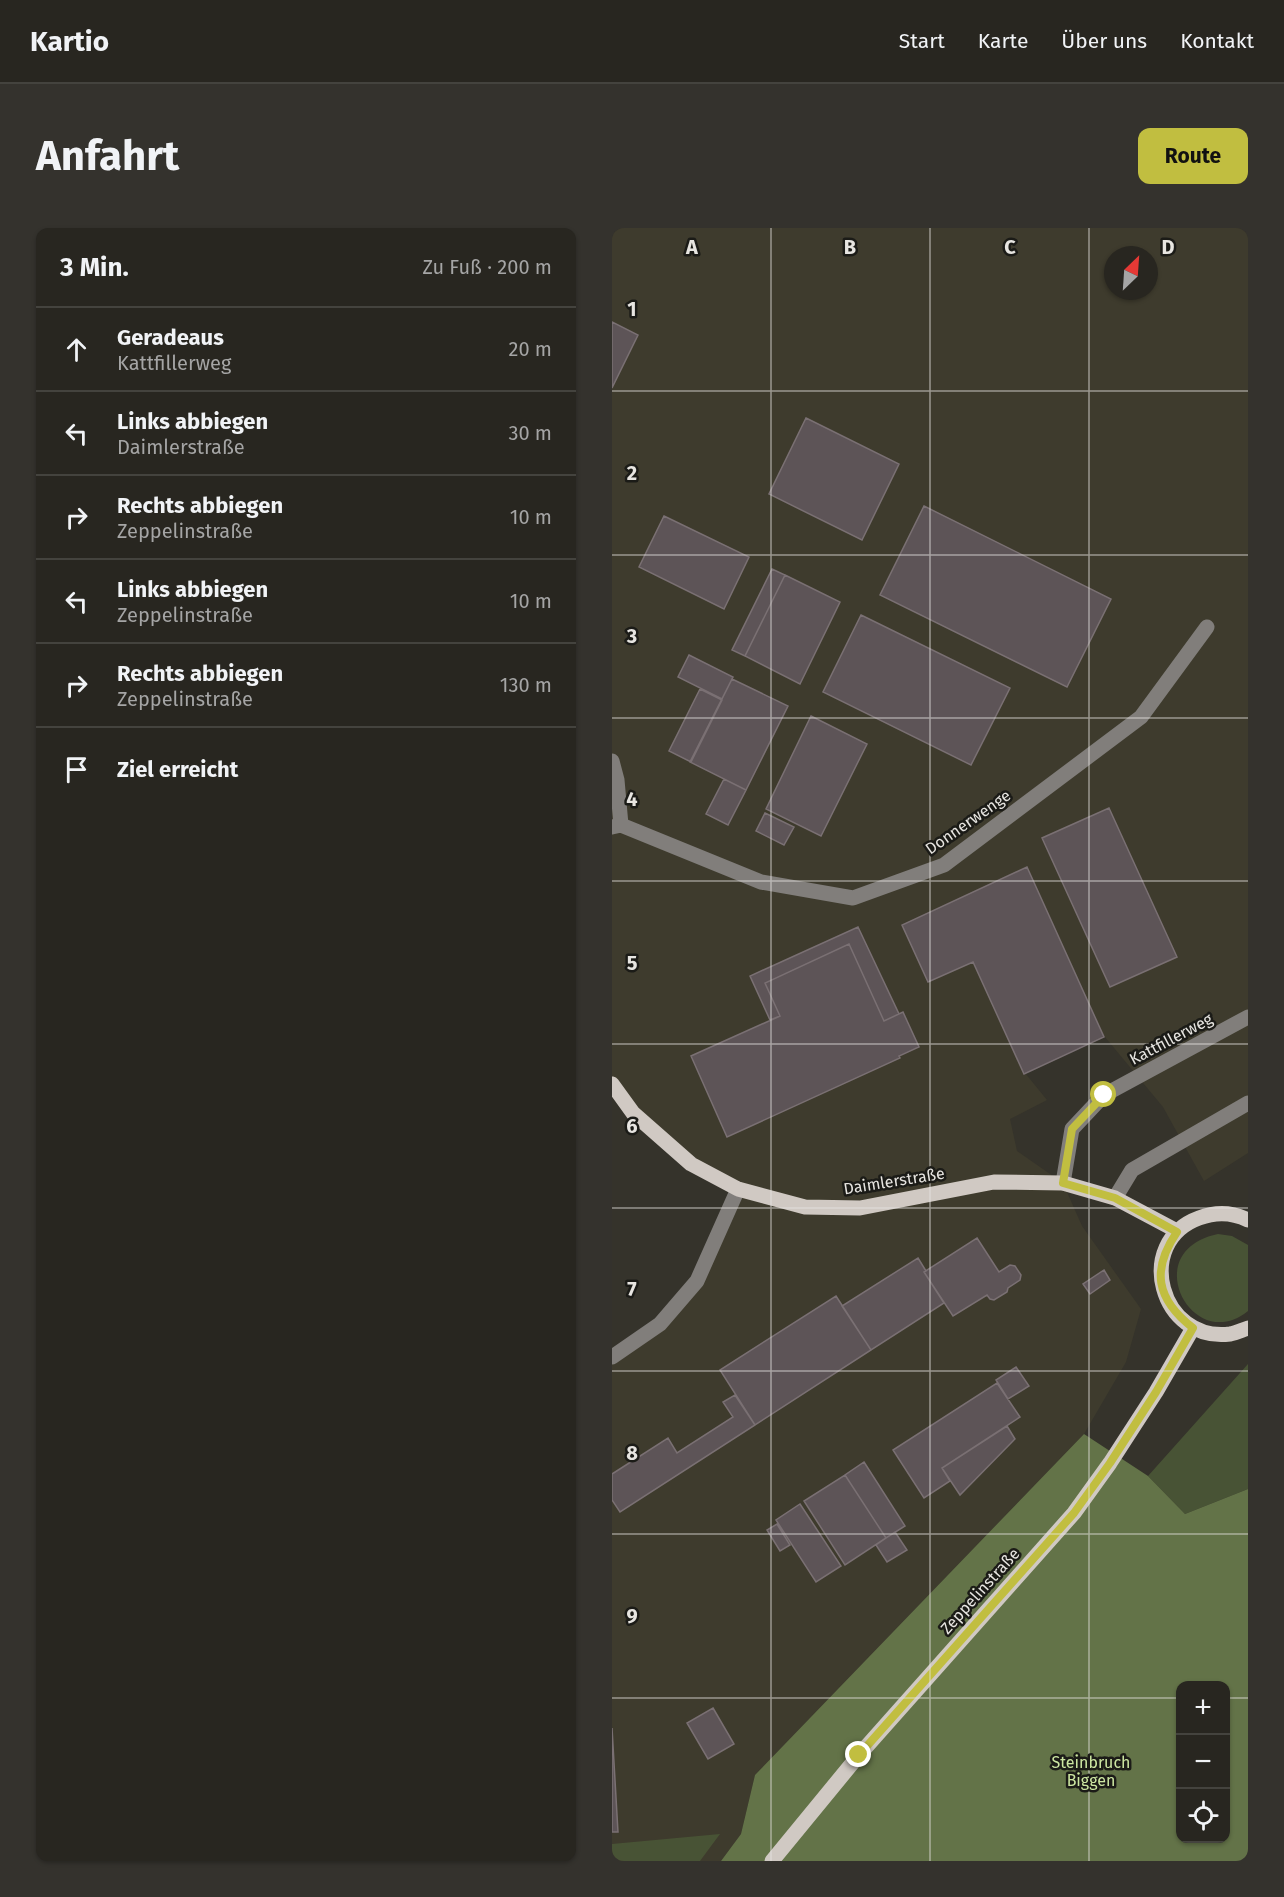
<!DOCTYPE html>
<html lang="de">
<meta charset="utf-8">
<style>
body{margin:0;font-family:"Fira Sans",sans-serif;background:#34322d;color:#f1f3f6}
.controls{position:absolute;right:18px;bottom:18px;display:grid;overflow:hidden;border-radius:12px;box-shadow:0 2px 4px #0004}
.controls button{width:54px;height:54px;display:grid;place-items:center;padding:0;border:0;border-bottom:2px solid #44433e;background:#282620;color:#f1f3f6;font:30px sans-serif}
.compass{position:absolute;left:492px;top:18px;width:54px;height:54px;border-radius:50%;background:#282620;box-shadow:0 2px 4px #0004;rotate:25deg}
.stop{position:absolute;width:18px;height:18px;margin:-14px;border:4px solid #c1be40;border-radius:50%;background:#fff}
.stop.end{background:#c1be40;border-color:#fff;box-shadow:0 2px 6px #0008}
.list{margin:0;padding:0;list-style:none}
h2{display:flex;justify-content:space-between;align-items:center;height:78px;margin:0;padding:0 24px;font-size:26px}
h2 small{font-size:20px;font-weight:400;color:#a5a5a5}
.list li{display:grid;grid-template-columns:39px 1fr auto;gap:18px;align-items:center;box-sizing:border-box;height:84px;padding:0 24px;border-top:2px solid #44433e}
.list b{display:block;font-size:22px;white-space:nowrap}
.list p{margin:0;font-size:20px;white-space:nowrap;color:#a5a5a5}
.list em{font-size:20px;font-style:normal;color:#a5a5a5}
.icon{flex:none;width:33px;height:33px;fill:none;stroke:currentColor;stroke-width:2;stroke-linecap:round;stroke-linejoin:round}
.map{position:relative;flex:none;width:636px;height:1633px;overflow:hidden;border-radius:12px}
header{display:flex;align-items:center;gap:36px;box-sizing:border-box;height:84px;padding:0 30px;background:#282620;border-bottom:2px solid #44433e}
header strong{font-size:28px}
nav{display:flex;gap:33px;margin-inline-start:auto;font-size:21px}
.intro{display:flex;align-items:center;justify-content:space-between;box-sizing:border-box;height:144px;padding:0 36px}
h1{margin:0;font-size:42px}
.button{padding:15px 27px;border-radius:12px;background:#c1be40;color:#111;font-size:21px;font-weight:700}
main{display:flex;gap:36px;padding:0 36px}
aside{flex:1;background:#282620;border-radius:12px;box-shadow:0 2px 4px #0004}
.map>svg:first-child{display:block}
.built{fill:#3e3b2d;fill-rule:evenodd}
.green{fill:#485335}
.forest{fill:#637348;fill-rule:evenodd}
.building{fill:#5d5457;stroke:#7a7073;stroke-width:1.5}
.lines{fill:none;stroke-linecap:round;stroke-linejoin:round}
.minor{stroke:#817e7b;stroke-width:15}
.major{stroke:#d0c9c3;stroke-width:15}
.route{stroke:#c1be40;stroke-width:8}
.grid{fill:none;stroke:#e7e5e1;stroke-width:1.5;stroke-opacity:0.55}
.labels{text-anchor:middle;dominant-baseline:central;stroke-width:5;stroke-linejoin:round;paint-order:stroke}
.street-label{font-size:16px;fill:#e7e5e1;stroke:#1b1b17}
.park-label{font-size:16px;fill:#cde7a2;stroke:#1b1b17}
.grid-label{font-size:20px;text-anchor:middle;font-weight:bold;fill:#e7e5e1;stroke:#1b1b17;stroke-width:5;stroke-linejoin:round;paint-order:stroke}
</style>
<header>
<strong>Kartio</strong>
<nav><a>Start</a><a>Karte</a><a>Über uns</a><a>Kontakt</a></nav>
</header>
<div class="intro"><h1>Anfahrt</h1><a class="button">Route</a></div>
<main>
<aside>
<h2>3 Min.<small>Zu Fuß · 200 m</small></h2>
<ul class="list">
<li><svg class="icon" aria-label="ahead" viewBox="0 0 24 24"><path d="M12 20V5M6 11l6-6 6 6"/></svg><div><b>Geradeaus</b><p>Kattfillerweg</p></div><em>20 m</em></li>
<li><svg class="icon" aria-label="left" viewBox="0 0 24 24"><path d="M17 20v-9H6M10 6l-5 5 5 5"/></svg><div><b>Links abbiegen</b><p>Daimlerstraße</p></div><em>30 m</em></li>
<li><svg class="icon" aria-label="right" viewBox="0 0 24 24"><path d="M7 20v-9h11M14 6l5 5-5 5"/></svg><div><b>Rechts abbiegen</b><p>Zeppelinstraße</p></div><em>10 m</em></li>
<li><svg class="icon" aria-label="left" viewBox="0 0 24 24"><path d="M17 20v-9H6M10 6l-5 5 5 5"/></svg><div><b>Links abbiegen</b><p>Zeppelinstraße</p></div><em>10 m</em></li>
<li><svg class="icon" aria-label="right" viewBox="0 0 24 24"><path d="M7 20v-9h11M14 6l5 5-5 5"/></svg><div><b>Rechts abbiegen</b><p>Zeppelinstraße</p></div><em>130 m</em></li>
<li><svg class="icon" aria-label="arrive" viewBox="0 0 24 24"><path d="M6 21V4h12l-3 4 3 4H6"/></svg><div><b>Ziel erreicht</b></div></li>
</ul>
</aside>
<div class="map">
<svg width="636" height="1633" viewBox="0 0 636 1633">
<rect width="100%" height="100%" fill="#35332b"/>
<path class="built" d="M 0,0 L 636,0 L 636,925 L 592,953 L 551,879 L 493,809 L 413,845 L 435,872 L 398,891 L 405,923 L 451,955 L 470,998 L 529,1081 L 514,1134 L 472,1206 L 143,1547 L 129,1606 L 109,1633 L 0,1633 L 0,1129 L 85,1053 L 126,961 L 79,936 L 0,856 ZM 501,27 L 537,27 L 537,63 L 501,63 Z"/>
<path class="green" d="M 606,1006 L 620,1008 L 636,1017 L 636,1083 C 581,1128 524,1023 606,1006 Z
M 636,1136 L 636,1261 L 573,1286 L 536,1248 Z
M 108,1606 L 88,1633 L 0,1633 L 0,1616 Z"/>
<path class="forest" d="M 472,1206 L 536,1248 L 573,1286 L 636,1261 L 636,1633 L 109,1633 L 129,1606 L 143,1547 ZM 568,1458 L 614,1458 L 614,1610 L 568,1610 Z"/>
<path class="building" d="M 0,94 L 26,107 L 0,160 Z
M 194,190 L 287,236 L 250,312 L 157,266 Z
M 312,278 L 499,371 L 455,459 L 268,367 Z
M 52,288 L 137,329 L 112,381 L 27,339 Z
M 160,341 L 173,347 L 133,428 L 120,422 Z
M 173,347 L 228,374 L 188,456 L 133,428 Z
M 249,387 L 398,460 L 359,537 L 211,464 Z
M 77,427 L 121,449 L 110,471 L 66,449 Z
M 120,451 L 176,478 L 134,562 L 78,534 Z
M 88,461 L 110,472 L 79,534 L 57,523 Z
M 199,488 L 255,516 L 209,608 L 154,581 Z
M 112,551 L 134,562 L 116,597 L 94,586 Z
M 497,580 L 565,729 L 498,759 L 430,610 Z
M 153,585 L 182,599 L 172,617 L 144,603 Z
M 415,639 L 492,809 L 412,846 L 361,734 L 316,754 L 290,697 Z
M 246,699 L 287,786 L 272,793 L 237,716 L 153,755 L 168,788 L 158,792 L 138,748 Z
M 237,716 L 272,793 L 291,784 L 307,819 L 287,828 L 288,830 L 115,909 L 79,828 L 168,788 L 153,755 Z
M 365,1010 L 387,1044 L 398,1037 L 403,1038 L 409,1047 L 408,1052 L 396,1060 L 395,1064 L 382,1072 L 378,1071 L 375,1067 L 341,1088 L 312,1044 Z
M 306,1030 L 314,1043 L 312,1044 L 332,1075 L 259,1122 L 230,1078 Z
M 492,1042 L 498,1052 L 478,1066 L 471,1056 Z
M 224,1068 L 259,1122 L 143,1197 L 108,1142 Z
M 404,1139 L 417,1158 L 396,1171 L 384,1152 Z
M 385,1155 L 408,1189 L 330,1240 L 338,1253 L 312,1270 L 281,1222 Z
M 123,1167 L 143,1197 L 8,1284 L 0,1272 L 0,1246 L 56,1210 L 65,1225 L 121,1189 L 111,1174 Z
M 395,1198 L 403,1211 L 348,1267 L 330,1240 Z
M 252,1234 L 293,1298 L 274,1310 L 233,1247 Z
M 233,1247 L 274,1310 L 233,1337 L 192,1273 Z
M 188,1276 L 229,1338 L 204,1354 L 164,1292 Z
M 165,1296 L 178,1317 L 168,1323 L 155,1302 Z
M 283,1304 L 295,1322 L 275,1334 L 264,1317 Z
M 101,1480 L 122,1516 L 96,1531 L 75,1495 Z
M 0,1500 L 6,1604 L 0,1604 Z"/>
<g class="lines">
<path class="minor" d="M 0,533 L 5,552 L 9,597
M 0,599 L 9,597 L 149,654 L 241,670 L 332,637 L 529,489 L 595,399
M 451,955 L 460,901 L 492,867 L 636,789
M 503,970 L 520,942 L 636,875
M 0,1129 L 48,1096 L 85,1053 L 126,961"/>
<path class="major" d="M 0,856 L 21,885 L 79,936 L 126,961 L 193,979 L 248,980 L 382,954 L 451,955 L 503,970 L 565,1003
M 636,992 C 620,984 603,984 587,990 C 521,1014 548,1115 618,1106 C 624,1105 630,1102 636,1100
M 160,1633 L 247,1527 L 462,1285 L 498,1235 L 544,1164 L 581,1100"/>
</g>
<g class="lines">
<path class="route" d="M 247,1527 L 462,1285 L 498,1235 L 544,1164 L 581,1100 C 544,1071 539,1042 565,1004 L 503,970 L 451,955 L 460,901 L 492,867"/>
</g>
<path class="grid" d="M 159,0 L 159,1633M 318,0 L 318,1633M 477,0 L 477,1633M 0,163 L 636,163M 0,327 L 636,327M 0,490 L 636,490M 0,653 L 636,653M 0,816 L 636,816M 0,980 L 636,980M 0,1143 L 636,1143M 0,1306 L 636,1306M 0,1470 L 568,1470M 614,1470 L 636,1470"/>
<g class="labels">
<g class="street-label">
<text transform="translate(356 594) rotate(-35)">Donnerwenge</text>
<text transform="translate(559 811) rotate(-28)">Kattfillerweg</text>
<text transform="translate(282 953) rotate(-9)">Daimlerstraße</text>
<text transform="translate(368 1363) rotate(-48)">Zeppelinstraße</text>
</g>
<g class="park-label">
<text x="479" y="1534">Steinbruch<tspan x="479" dy="18">Biggen</tspan></text>
</g>
</g>
<g class="grid-label">
<text x="80" y="26">A</text>
<text x="238" y="26">B</text>
<text x="398" y="26">C</text>
<text x="556" y="26">D</text>
<text x="20" y="88">1</text>
<text x="20" y="252">2</text>
<text x="20" y="415">3</text>
<text x="20" y="578">4</text>
<text x="20" y="742">5</text>
<text x="20" y="905">6</text>
<text x="20" y="1068">7</text>
<text x="20" y="1232">8</text>
<text x="20" y="1395">9</text>
</g>
</svg>
<div class="controls">
<button>+</button>
<button>−</button>
<button><svg class="icon" aria-label="locate" viewBox="0 0 24 24"><circle cx="12" cy="12" r="6"/><path d="M12 2v4M12 18v4M2 12h4M18 12h4"/></svg></button>
</div>
<svg class="compass" viewBox="-18 -18 36 36"><path d="M0-13l5 13h-10z" fill="#e53935"/><path d="M0 13l5-13h-10z" fill="#a5a5a5"/></svg>
<div class="stop" style="left:492px;top:867px"></div>
<div class="stop end" style="left:247px;top:1527px"></div>
</div>
</main>
